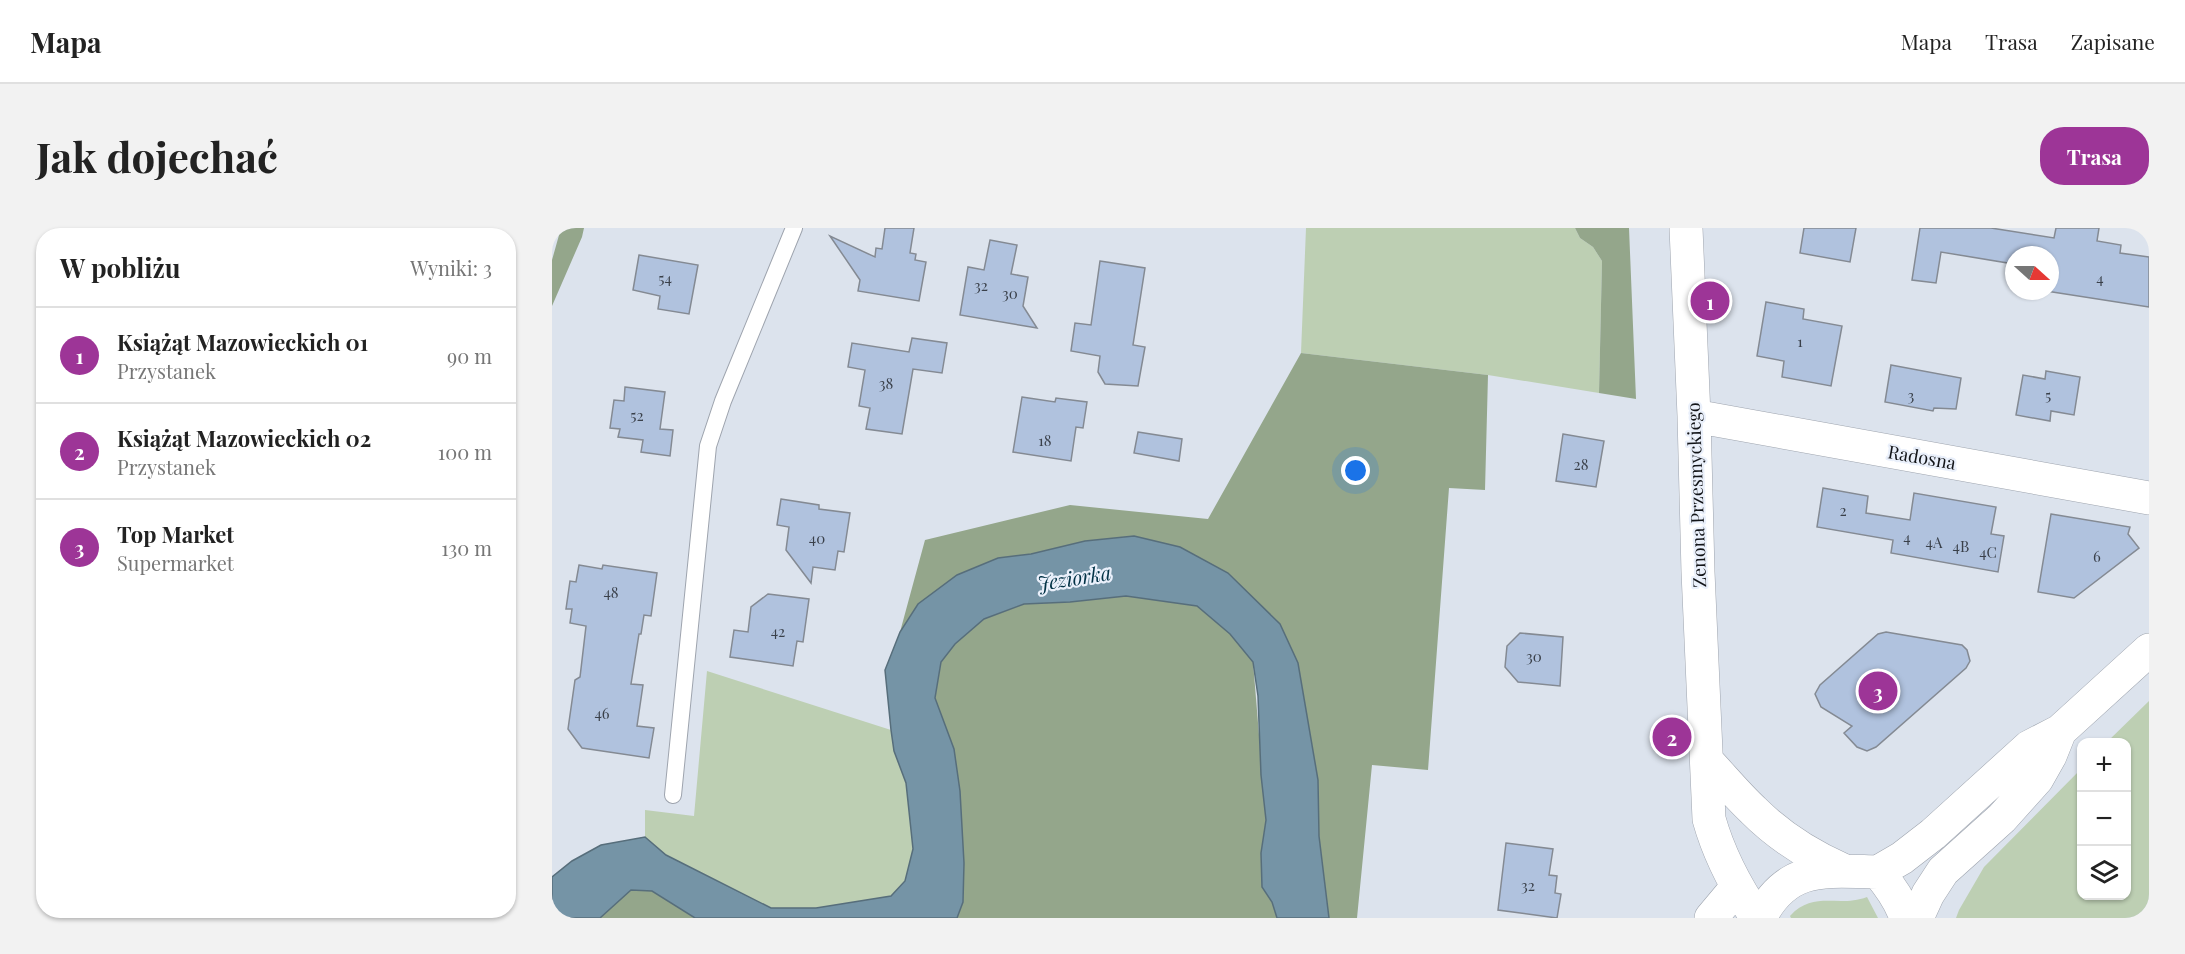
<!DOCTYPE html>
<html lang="pl">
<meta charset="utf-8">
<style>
body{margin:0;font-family:"Playfair Display",serif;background:#f2f2f2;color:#222}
.controls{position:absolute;right:18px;bottom:18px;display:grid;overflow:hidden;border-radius:12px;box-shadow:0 2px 4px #0004}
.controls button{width:54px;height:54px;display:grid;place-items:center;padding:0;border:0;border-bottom:2px solid #e0e0e0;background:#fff;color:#222;font:30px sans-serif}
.compass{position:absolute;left:1453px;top:18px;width:54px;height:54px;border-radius:50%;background:#fff;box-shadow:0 2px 4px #0004;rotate:111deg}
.you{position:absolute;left:804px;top:243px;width:21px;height:21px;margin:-15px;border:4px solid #fff;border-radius:50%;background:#1a73e8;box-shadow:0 0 0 9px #1a73e833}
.badge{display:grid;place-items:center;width:39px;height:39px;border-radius:50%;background:#9d3597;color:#fff;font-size:20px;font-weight:700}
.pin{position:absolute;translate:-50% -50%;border:3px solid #fff;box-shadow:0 2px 6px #0006}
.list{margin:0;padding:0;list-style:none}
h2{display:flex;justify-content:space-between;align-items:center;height:78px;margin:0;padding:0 24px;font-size:26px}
h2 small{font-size:20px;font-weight:400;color:#767676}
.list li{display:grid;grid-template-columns:39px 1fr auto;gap:18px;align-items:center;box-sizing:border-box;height:96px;padding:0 24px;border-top:2px solid #e0e0e0}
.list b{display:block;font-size:22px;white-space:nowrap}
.list p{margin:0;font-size:20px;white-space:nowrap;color:#767676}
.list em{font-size:20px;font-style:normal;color:#767676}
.icon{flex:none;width:33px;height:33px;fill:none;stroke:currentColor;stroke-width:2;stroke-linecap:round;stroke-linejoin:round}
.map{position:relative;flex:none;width:1597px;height:690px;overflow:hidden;border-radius:24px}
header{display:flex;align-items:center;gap:36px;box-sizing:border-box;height:84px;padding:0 30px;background:#fff;border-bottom:2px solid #e0e0e0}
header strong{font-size:28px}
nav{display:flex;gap:33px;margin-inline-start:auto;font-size:21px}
.intro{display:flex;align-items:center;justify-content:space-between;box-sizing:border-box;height:144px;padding:0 36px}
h1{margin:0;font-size:42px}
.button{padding:15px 27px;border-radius:24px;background:#9d3597;color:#fff;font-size:21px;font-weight:700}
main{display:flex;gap:36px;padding:0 36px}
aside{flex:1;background:#fff;border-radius:24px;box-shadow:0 2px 4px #0004}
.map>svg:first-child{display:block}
.green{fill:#bdcfb3}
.forest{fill:#94a68b}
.water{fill:#7594a6;stroke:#576e7b;stroke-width:1.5}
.building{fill:#b0c2de;stroke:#848a93;stroke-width:1.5}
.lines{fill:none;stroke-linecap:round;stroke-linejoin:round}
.service-casing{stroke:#9ea4ae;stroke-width:18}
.minor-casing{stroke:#9ea4ae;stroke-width:34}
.secondary-casing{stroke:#9ea4ae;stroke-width:34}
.service{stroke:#fff;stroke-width:16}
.minor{stroke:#fff;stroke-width:33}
.secondary{stroke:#fff;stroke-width:33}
.labels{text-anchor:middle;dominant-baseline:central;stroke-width:4.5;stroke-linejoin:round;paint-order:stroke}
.number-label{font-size:15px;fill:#3a404a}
.street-label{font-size:18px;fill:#121418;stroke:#eaf0fb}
.water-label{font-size:20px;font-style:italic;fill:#013145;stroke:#eaf0fb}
</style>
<header>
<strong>Mapa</strong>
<nav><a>Mapa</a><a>Trasa</a><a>Zapisane</a></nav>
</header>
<div class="intro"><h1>Jak dojechać</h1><a class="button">Trasa</a></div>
<main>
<aside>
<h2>W pobliżu<small>Wyniki: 3</small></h2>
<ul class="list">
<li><span class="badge">1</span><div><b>Książąt Mazowieckich 01</b><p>Przystanek</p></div><em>90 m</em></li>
<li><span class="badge">2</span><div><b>Książąt Mazowieckich 02</b><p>Przystanek</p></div><em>100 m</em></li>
<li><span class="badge">3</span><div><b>Top Market</b><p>Supermarket</p></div><em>130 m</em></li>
</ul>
</aside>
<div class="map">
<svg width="1597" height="690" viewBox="0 0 1597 690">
<rect width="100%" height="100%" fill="#dce3ed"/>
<path class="green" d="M 754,0 L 1023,0 L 1028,10 L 1041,19 L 1050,33 L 1047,165 L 936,147 L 749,125 Z
M 155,443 L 339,502 L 342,523 L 354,555 L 361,621 L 353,653 L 339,668 L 264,680 L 219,680 L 114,627 L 93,609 L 93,582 L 142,588 Z
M 1597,473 L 1597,690 L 1404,690 L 1407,682 L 1432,639 L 1529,541 L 1530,668 L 1574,668 L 1574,514 L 1555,514 Z
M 1315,669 L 1326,690 L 1239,690 L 1238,688 C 1262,662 1286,680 1315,669 Z"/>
<path class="forest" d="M 9,0 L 32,0 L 30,9 L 0,78 L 0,32 Z
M 1023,0 L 1077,0 L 1084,171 L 1047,165 L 1050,33 L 1041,19 L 1028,10 Z
M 749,125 L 936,147 L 933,262 L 897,260 L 876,542 L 820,537 L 805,690 L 777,690 L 767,608 L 766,552 L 746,435 L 628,319 L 582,308 L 533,313 L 479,326 L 446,330 L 366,376 L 348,404 L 373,312 L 518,277 L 656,291 Z
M 574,368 L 645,378 L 678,406 L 701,434 L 714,592 L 709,625 L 710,659 L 720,674 L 725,690 L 405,690 L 411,674 L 412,635 L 383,470 L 389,434 L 403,416 L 432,391 L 472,376 L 518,374 Z
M 78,662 L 100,663 L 143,690 L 48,690 Z"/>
<path class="water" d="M 582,308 L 628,319 L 676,345 L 728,396 L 746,435 L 766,552 L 767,608 L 777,690 L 725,690 L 720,674 L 710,659 L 709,625 L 714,592 L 709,547 L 706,468 L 701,434 L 678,406 L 645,378 L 574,368 L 518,374 L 472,376 L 432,391 L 403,416 L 389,434 L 383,470 L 402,521 L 408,563 L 412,635 L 411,674 L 405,690 L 143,690 L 100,663 L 79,662 L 48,690 L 0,690 L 0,649 L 20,633 L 49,617 L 93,609 L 114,627 L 219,680 L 264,680 L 339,668 L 353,653 L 361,621 L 354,555 L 342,523 L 339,502 L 333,442 L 348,404 L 366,376 L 405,347 L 446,330 L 479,326 L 533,313 Z"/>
<path class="building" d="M 333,0 L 362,0 L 358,25 L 364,26 L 363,32 L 374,34 L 367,73 L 306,63 L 308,52 L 278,8 L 323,29 L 324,20 L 330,21 Z
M 1252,0 L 1304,0 L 1298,34 L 1248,25 Z
M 1368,0 L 1439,0 L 1502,10 L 1504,0 L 1547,0 L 1545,13 L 1569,17 L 1568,25 L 1597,29 L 1597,79 L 1494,63 L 1498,63 L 1498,27 L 1462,27 L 1462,36 L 1389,24 L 1384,55 L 1360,52 Z
M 438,12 L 465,17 L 459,46 L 476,49 L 471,78 L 485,100 L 408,87 L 416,39 L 432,42 Z
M 87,27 L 146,37 L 137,86 L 106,81 L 108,68 L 81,62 Z
M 548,33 L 593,40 L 581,117 L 593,119 L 586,158 L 553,156 L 546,144 L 548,128 L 519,123 L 523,95 L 539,97 Z
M 1214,74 L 1252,81 L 1251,91 L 1290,98 L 1279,158 L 1230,149 L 1232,133 L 1205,128 Z
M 360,110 L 395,115 L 390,145 L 361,141 L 350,206 L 314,201 L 318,180 L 307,178 L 313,142 L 296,139 L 300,115 L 357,124 Z
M 1339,137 L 1409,150 L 1404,181 L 1382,180 L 1381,183 L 1333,174 Z
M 1494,143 L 1528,149 L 1522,187 L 1499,183 L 1498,193 L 1464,187 L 1471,147 L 1493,151 Z
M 73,159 L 113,164 L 108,201 L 121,202 L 118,228 L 89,224 L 91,212 L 66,209 L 68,201 L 58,200 L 62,172 L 72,173 Z
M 470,169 L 503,174 L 504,170 L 535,174 L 531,200 L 524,199 L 519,233 L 461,224 Z
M 586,204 L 630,211 L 627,233 L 582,225 Z
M 1011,206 L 1052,213 L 1044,259 L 1004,253 Z
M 1271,260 L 1316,268 L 1314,285 L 1358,292 L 1362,265 L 1444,279 L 1439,306 L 1452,308 L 1446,344 L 1339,325 L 1341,312 L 1265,299 Z
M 229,271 L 267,277 L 267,281 L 298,285 L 292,324 L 286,323 L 283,342 L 261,339 L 259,355 L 234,322 L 237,299 L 225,297 Z
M 1499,286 L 1578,299 L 1576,306 L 1587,320 L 1522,370 L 1486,364 Z
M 27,337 L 50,341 L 51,337 L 105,345 L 99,388 L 92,387 L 89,406 L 87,406 L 79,456 L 91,457 L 85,498 L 102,500 L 97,530 L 30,520 L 16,501 L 23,452 L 28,449 L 34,398 L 18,395 L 20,381 L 14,381 L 18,353 L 24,354 Z
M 216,366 L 257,371 L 251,414 L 245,413 L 241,438 L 178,429 L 182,402 L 196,404 L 199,379 Z
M 1334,404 L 1410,417 L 1415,422 L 1418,433 L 1414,440 L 1324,519 L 1315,523 L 1305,519 L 1292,505 L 1300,498 L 1269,479 L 1263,466 L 1268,457 L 1326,406 Z
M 968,405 L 1011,409 L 1008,458 L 966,454 L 953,439 L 955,418 Z
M 954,615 L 1001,621 L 997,647 L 1005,648 L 1003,665 L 1009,666 L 1005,690 L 946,682 Z"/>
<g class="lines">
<defs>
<path id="service" d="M 121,567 L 156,218 L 171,173 L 242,0"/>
<path id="minor" d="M 1134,0 L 1142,188 L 1146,344 L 1157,591 C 1167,627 1184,659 1205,690
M 1142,188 L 1597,270
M 1156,534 C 1171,550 1185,567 1201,582 C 1226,607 1259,628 1291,642
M 1159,690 L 1185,659"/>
<path id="secondary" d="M 1326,644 L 1350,630 L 1381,606 L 1477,519 L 1508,503 L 1597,422
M 1208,690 C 1235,636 1274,643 1326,644 C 1338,658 1348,672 1354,690
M 1365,690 L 1376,666 L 1391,643 L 1450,590 L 1485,551 L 1498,528 L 1508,503"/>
</defs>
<use href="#service" class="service-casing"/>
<use href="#minor" class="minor-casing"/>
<use href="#secondary" class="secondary-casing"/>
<use href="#service" class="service"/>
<use href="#minor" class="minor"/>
<use href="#secondary" class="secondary"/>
</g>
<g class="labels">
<g class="number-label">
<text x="113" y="50">54</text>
<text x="1548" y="50">4</text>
<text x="429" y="57">32</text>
<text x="458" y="65">30</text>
<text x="1248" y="113">1</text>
<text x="334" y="155">38</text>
<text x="1359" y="167">3</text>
<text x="1496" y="167">5</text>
<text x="85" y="187">52</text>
<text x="493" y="212">18</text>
<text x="1029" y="236">28</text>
<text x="1291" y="282">2</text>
<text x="1355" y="309">4</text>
<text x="265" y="310">40</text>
<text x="1382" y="314">4A</text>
<text x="1409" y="318">4B</text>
<text x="1436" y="324">4C</text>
<text x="1545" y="328">6</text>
<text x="59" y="364">48</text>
<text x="226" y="403">42</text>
<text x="982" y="428">30</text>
<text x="50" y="485">46</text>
<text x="976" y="657">32</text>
</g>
<g class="street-label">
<text transform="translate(1370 229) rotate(10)">Radosna</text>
<text transform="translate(1144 267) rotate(-92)">Zenona Przesmyckiego</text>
</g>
<g class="water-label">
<text transform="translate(522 349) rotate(-9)">Jeziorka</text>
</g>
</g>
</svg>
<div class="controls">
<button>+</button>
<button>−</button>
<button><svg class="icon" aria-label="layers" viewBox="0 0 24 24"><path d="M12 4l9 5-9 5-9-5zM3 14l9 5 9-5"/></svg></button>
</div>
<svg class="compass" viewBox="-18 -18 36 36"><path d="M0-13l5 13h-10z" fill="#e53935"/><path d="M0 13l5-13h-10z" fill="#767676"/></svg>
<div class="you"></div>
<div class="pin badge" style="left:1158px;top:73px">1</div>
<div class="pin badge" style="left:1120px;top:509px">2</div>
<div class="pin badge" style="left:1326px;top:463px">3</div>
</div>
</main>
